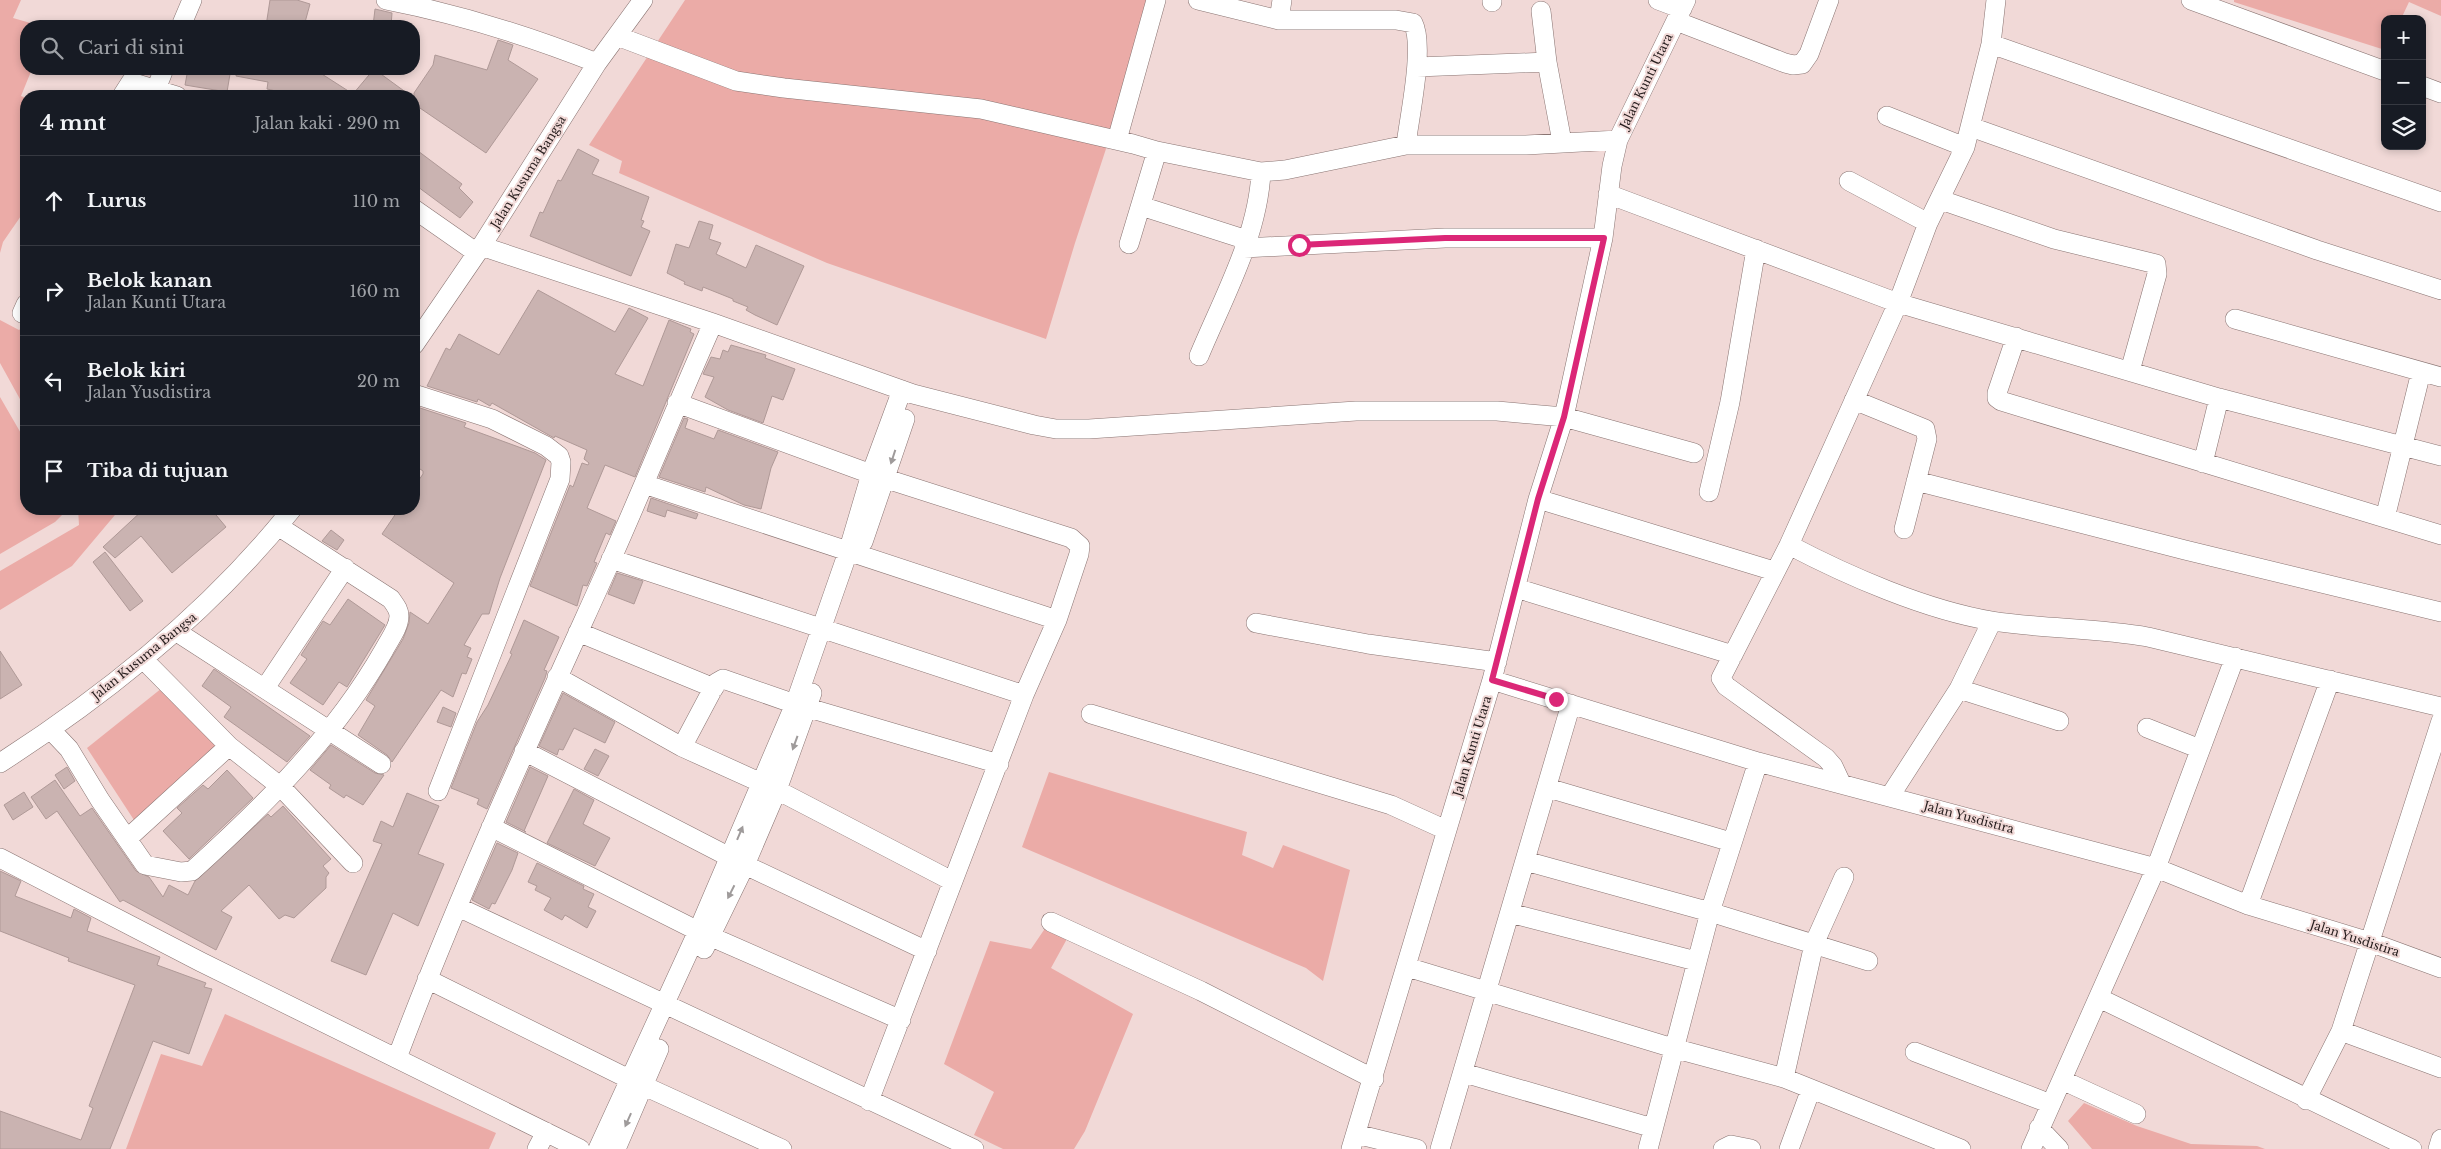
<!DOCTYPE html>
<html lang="id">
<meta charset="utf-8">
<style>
body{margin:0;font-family:"Libre Baskerville",serif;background:#242831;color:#f1f3f6}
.controls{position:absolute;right:15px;top:15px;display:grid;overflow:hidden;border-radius:10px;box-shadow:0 2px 8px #0003}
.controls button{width:45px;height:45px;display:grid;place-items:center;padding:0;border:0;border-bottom:1px solid #363941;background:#171b24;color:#f1f3f6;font:25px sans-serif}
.stop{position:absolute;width:15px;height:15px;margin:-11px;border:4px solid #db2777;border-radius:50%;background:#fff}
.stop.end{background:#db2777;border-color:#fff;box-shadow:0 1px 5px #0008}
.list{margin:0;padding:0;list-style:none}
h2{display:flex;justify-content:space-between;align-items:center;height:65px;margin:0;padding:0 20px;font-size:21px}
h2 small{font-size:16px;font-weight:400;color:#9ea1a6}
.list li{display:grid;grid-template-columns:32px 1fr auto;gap:15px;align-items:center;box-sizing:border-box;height:90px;padding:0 20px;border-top:1px solid #363941}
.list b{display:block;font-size:19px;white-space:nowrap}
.list p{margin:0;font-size:16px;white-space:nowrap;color:#9ea1a6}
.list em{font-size:16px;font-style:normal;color:#9ea1a6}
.icon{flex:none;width:28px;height:28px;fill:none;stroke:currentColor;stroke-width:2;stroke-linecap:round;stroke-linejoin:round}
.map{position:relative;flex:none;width:2441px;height:1149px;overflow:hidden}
.search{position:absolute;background:#171b24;box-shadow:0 2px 8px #0003;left:20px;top:20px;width:400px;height:55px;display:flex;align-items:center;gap:12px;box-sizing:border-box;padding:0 18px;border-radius:20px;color:#9ea1a6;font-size:19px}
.panel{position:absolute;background:#171b24;box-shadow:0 2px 8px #0003;left:20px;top:90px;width:400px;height:425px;border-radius:20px}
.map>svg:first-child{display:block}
.green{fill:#ebaba7}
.building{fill:#cab3b1;stroke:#af9997}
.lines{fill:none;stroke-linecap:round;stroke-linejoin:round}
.minor-casing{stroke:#897472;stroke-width:20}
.minor{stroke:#fff;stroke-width:19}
.oneway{fill:#9f9b9b}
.route{stroke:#db2777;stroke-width:6}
.labels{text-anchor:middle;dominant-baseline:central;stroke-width:4;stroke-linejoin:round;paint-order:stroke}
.street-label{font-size:12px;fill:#292020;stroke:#f1d9d7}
</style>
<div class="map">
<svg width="2441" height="1149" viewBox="0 0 2441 1149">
<rect width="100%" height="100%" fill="#f1d9d7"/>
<path class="green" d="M 0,0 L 21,0 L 13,18 L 41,26 L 26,26 L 26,69 L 32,69 L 21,96 L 26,98 L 26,214 L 23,213 L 3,242 L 0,253 Z
M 685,0 L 1155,0 L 1075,243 L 1046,339 L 827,263 L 619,173 L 622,161 L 589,145 Z
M 2234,0 L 2441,0 L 2441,16 L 2409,2 L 2401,19 L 2385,19 L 2385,50 L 2234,2 Z
M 0,320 L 19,330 L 26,324 L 26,410 L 0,363 Z
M 0,397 L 26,442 L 26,509 L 64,509 L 65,512 L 55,522 L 0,554 Z
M 78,509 L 120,509 L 72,566 L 0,610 L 0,571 L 79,525 Z
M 162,688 L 217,746 L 134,820 L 87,748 Z
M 1049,772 L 1247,832 L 1242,855 L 1273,868 L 1283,845 L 1350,870 L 1323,981 L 1306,968 L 1022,847 Z
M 1046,927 L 1068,937 L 1051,968 L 1133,1014 L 1085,1131 L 1074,1149 L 1003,1149 L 974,1135 L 994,1092 L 944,1064 L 990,941 L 1031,949 Z
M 225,1014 L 496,1133 L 489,1149 L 126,1149 L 161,1054 L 202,1066 Z
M 2084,1103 L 2137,1126 L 2191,1144 L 2257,1146 L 2265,1149 L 2092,1149 L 2068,1121 Z"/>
<path class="building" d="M 270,0 L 297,0 L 310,4 L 304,26 L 266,26 Z
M 375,9 L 392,13 L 391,26 L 373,26 Z
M 498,40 L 513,45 L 508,60 L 538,79 L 486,153 L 414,104 L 414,93 L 433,65 L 435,55 L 487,70 Z
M 188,69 L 230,74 L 227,92 L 185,85 Z
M 237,69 L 314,69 L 353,94 L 374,69 L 411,96 L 298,96 L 267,89 L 268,82 L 236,76 Z
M 414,148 L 462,184 L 459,188 L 473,202 L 460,218 L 414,184 Z
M 578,149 L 599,160 L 592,174 L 649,197 L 641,220 L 644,221 L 641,227 L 650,231 L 631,276 L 530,236 L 540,212 L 543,213 L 558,180 L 561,181 Z
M 699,221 L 713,225 L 709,239 L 721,243 L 716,254 L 746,268 L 756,245 L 804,266 L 777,325 L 755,315 L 746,310 L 748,307 L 733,301 L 733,299 L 703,287 L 702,291 L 684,284 L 685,282 L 667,273 L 676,244 L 689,248 Z
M 538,290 L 615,332 L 629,308 L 648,318 L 615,374 L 643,386 L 669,320 L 691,329 L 690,332 L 694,334 L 635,477 L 605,465 L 587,508 L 616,521 L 610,535 L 606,533 L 594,562 L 597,563 L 587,586 L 583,585 L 577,606 L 530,586 L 570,485 L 573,487 L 582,463 L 588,465 L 589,463 L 584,459 L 587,450 L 555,436 L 554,438 L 492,403 L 490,406 L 478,399 L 477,402 L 427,386 L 446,348 L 450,350 L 459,334 L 499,355 Z
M 731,345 L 766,355 L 765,358 L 795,369 L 783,400 L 772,396 L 763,423 L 728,410 L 705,397 L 714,377 L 703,374 L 711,357 L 720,359 L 723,350 L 728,352 Z
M 414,406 L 466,423 L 464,427 L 535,453 L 546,460 L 500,578 L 489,614 L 482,614 L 464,645 L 471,648 L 467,657 L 472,659 L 466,674 L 462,673 L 453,697 L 441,690 L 392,762 L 387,755 L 358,735 L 375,706 L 366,700 L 403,639 L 409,623 L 410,612 L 428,624 L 454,583 L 382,534 L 399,509 L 414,509 L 414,487 L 423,474 L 423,471 L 414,465 Z
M 684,418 L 688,419 L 685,428 L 714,439 L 718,430 L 778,452 L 771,468 L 761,509 L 744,505 L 706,487 L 705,492 L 659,477 Z
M 651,498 L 698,514 L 696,519 L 667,510 L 665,517 L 647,511 Z
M 144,509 L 211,509 L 226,527 L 172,573 L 141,536 L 115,558 L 103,547 Z
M 331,530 L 344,540 L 337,550 L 322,541 Z
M 105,552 L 143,601 L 130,611 L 93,562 Z
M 617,573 L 643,581 L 634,604 L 608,594 Z
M 348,599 L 385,625 L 347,687 L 339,682 L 323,705 L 290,683 L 307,659 L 301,655 L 323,621 L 330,625 Z
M 524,620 L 559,637 L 544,670 L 547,671 L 545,678 L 487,809 L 477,804 L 479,799 L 451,788 L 477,722 L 488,705 L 512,654 L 510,653 Z
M 0,651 L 22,685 L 0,699 Z
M 214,669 L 310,736 L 287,762 L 224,717 L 231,707 L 202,686 Z
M 563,693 L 615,722 L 605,743 L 574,728 L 563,750 L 559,749 L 557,755 L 539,746 Z
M 443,707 L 456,713 L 451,727 L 437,722 Z
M 331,745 L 375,773 L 384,775 L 363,805 L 346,795 L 344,798 L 329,788 L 331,785 L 310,770 Z
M 595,749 L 609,756 L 598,776 L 584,769 Z
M 67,767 L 75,781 L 64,789 L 55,775 Z
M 530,767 L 548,776 L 524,831 L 526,832 L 506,822 Z
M 227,770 L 253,798 L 189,859 L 163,831 L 182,813 L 177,808 L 203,785 L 208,789 Z
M 55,780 L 80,816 L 92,808 L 136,871 L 149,877 L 163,897 L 169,885 L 188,895 L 195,881 L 268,814 L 271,817 L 283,806 L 331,859 L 323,866 L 329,873 L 326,877 L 326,888 L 294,918 L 285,915 L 279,919 L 249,885 L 221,911 L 232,917 L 216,950 L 123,900 L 120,902 L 57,811 L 46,819 L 31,797 Z
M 574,789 L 594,800 L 583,824 L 610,838 L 595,866 L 547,843 Z
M 24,792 L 33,807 L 13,820 L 4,805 Z
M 407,793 L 439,806 L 418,854 L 444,864 L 418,926 L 393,913 L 366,975 L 331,961 L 382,844 L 373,841 L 381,821 L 393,827 Z
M 497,843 L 518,853 L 512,870 L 495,904 L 492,903 L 489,909 L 472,900 Z
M 537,863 L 584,886 L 583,889 L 594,894 L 588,907 L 596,911 L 587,928 L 565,915 L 562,920 L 544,910 L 551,898 L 535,890 L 537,886 L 528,882 Z
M 0,871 L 21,881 L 15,896 L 71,918 L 74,909 L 91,918 L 87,931 L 160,957 L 157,965 L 206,983 L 204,987 L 212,989 L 189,1054 L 153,1041 L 110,1149 L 0,1149 L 0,1111 L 81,1140 L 93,1108 L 89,1106 L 135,985 L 68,961 L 69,958 L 0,931 Z"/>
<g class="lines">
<defs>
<path id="minor" d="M 386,0 C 458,14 529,36 597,63
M 1198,0 L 1279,20
M 1282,0 L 1279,20 L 1396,20 L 1413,23 C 1425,46 1409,118 1406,145
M 1658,0 L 1682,9
M 1996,0 L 1991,44 L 1965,147 L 1928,223 L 1898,303 L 1789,545 C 1848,576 1926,610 1992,621 C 2044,629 2096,628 2148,637 L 2441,707
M 2191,0 L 2385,71
M 1492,2 L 1492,0
M 1541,11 L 1547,62
M 1676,21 L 1785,63 L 1793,65 L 1802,64 L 1809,54 L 1829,0
M 181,26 L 192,0
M 617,36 L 736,81 L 784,88 L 981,109 L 1133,144 L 1157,151 L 1261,172 L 1285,170 L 1406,145 L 1526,145 L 1618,140
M 1991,44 L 2441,202
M 1417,67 L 1547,62 L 1562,142
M 2422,86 L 2441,93
M 156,89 L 164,69
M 122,96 L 131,82 L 177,96
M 1887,116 L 1965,147
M 1971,127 L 2317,250 L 2441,290
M 1117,140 L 1156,0
M 1849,181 L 1928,223
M 1608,194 L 1898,303 L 2219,398 L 2441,456
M 1941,200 L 2054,239 L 2156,264 L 2157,274 L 2130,371
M 1141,206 L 1247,240
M 414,209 L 477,253
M 1129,244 L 1157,151
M 481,246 L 713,323 L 913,394 L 1034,425 L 1056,429 L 1089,429 L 1356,411 L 1497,411 L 1564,417 L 1694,453
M 1244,248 L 1445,238 L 1603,238
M 22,313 L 26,304
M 2235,319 L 2441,377
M 2016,337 L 1997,393 L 1997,398 L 2001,401 L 2441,535
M 414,345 L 477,253 L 597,63 L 643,0
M 1199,356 C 1223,298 1258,236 1261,172
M 414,394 L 492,419 L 546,446 L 559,456 L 561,462 L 560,479 L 438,791
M 1854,400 L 1925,429 L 1927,439 L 1904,529
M 677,403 L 871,474 L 1071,538 L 1080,546 L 1079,554 L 1057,620 L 1024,695 L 869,1101
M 2203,463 L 2219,398
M 1916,481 L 2185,550 L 2441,612
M 644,484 L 1057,620
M 1709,492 L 1730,402 L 1756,249
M 1538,499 L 1774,571
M 2385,518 L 2421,372
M 863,542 L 905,419
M 1789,545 L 1721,678 L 1726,686 L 1826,758 L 1833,766 L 1841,783
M 611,559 L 1024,695
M 1516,588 L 1733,655
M 1256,623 L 1368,644 L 1497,662
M 177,632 L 381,764
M 578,632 L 714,688
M 143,659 L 229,746 L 281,787 L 353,863
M 557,677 L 682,747 L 777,790 L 952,881
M 1492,680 L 1758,762 L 2156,868 L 2248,905 L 2370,942 L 2441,968
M 265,688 L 345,568
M 1959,689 L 2059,721
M 1091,714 L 1391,805 L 1446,830
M 2441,721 L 2341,1031 L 2441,1068
M 2147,728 L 2200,749
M 51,730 L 69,749 L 100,800 L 145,865 L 181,872 L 192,871 C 264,806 335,736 384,650 C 389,640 399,628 399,616 C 399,609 395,605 391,599 L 278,526
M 682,747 L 716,683 L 723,679 L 795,704 L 999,764
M 524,751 L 745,865 L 927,951
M 0,763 C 109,693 211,611 292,509
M 1548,788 L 1731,842
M 1890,796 L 1959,689 L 1992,621
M 491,827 L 698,931 L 901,1020
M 127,839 L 229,746
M 0,858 L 201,962 L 580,1149
M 1525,861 L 1710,912 L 1868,961
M 2248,905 L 2330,680
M 458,907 L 974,1149
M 1510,913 L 1696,961
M 1051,922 L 1201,991 L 1374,1079
M 704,949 L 745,865 L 777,790 L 812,693
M 1407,967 L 1673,1048 L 1784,1078 L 1961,1149
M 427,979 L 631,1080 L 782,1149
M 2099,998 L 2412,1149
M 1915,1052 L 2051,1104
M 397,1058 C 461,888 537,724 611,560 C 646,481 678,402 713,323
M 1464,1073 L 1653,1128
M 1784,1078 L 1814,944 L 1844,877
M 2062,1080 L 2136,1114
M 2306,1100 L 2341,1031
M 2039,1128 L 2059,1149
M 1356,1134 L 1417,1149
M 537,1149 L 546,1132
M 598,1149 L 698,931 L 795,704 L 848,552 L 871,474 L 902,390
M 616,1149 L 659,1049
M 1351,1149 L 1492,680 L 1538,499 L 1564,417 L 1603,238 L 1612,166 L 1618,140 L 1686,0
M 1440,1149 L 1571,704
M 1648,1149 L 1710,912 L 1758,762
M 1723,1149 L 1731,1145 L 1751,1149
M 1789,1149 L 1811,1089
M 2031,1149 L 2156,868 L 2235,657
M 2438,1149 L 2441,1139"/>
</defs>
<use href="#minor" class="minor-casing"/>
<use href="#minor" class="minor"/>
</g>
<defs><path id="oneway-solid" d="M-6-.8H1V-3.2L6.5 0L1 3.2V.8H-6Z" transform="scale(1.25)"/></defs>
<g class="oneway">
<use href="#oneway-solid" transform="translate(893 457) rotate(108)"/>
<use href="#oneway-solid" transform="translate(795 743) rotate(110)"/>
<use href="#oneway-solid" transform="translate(740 833) rotate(-67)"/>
<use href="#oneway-solid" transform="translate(731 892) rotate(117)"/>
<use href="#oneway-solid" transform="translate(628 1120) rotate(114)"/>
</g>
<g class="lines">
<path class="route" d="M 1299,245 L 1445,238 L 1604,238 L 1564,417 L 1538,499 L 1492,680 L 1556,699"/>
</g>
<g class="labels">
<g class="street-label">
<text transform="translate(1646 81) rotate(-64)">Jalan Kunti Utara</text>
<text transform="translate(528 172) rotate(-58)">Jalan Kusuma Bangsa</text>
<text transform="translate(144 656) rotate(-39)">Jalan Kusuma Bangsa</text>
<text transform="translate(1472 746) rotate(-73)">Jalan Kunti Utara</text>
<text transform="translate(1969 817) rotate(15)">Jalan Yusdistira</text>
<text transform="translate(2355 938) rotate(18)">Jalan Yusdistira</text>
</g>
</g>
</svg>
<div class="controls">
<button>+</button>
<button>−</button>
<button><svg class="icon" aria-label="layers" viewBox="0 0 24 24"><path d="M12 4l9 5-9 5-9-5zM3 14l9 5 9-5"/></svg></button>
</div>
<div class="stop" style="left:1299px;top:245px"></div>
<div class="stop end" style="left:1556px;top:699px"></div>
<div class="search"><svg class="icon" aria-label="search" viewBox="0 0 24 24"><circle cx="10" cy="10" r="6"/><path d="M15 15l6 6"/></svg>Cari di sini</div>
<section class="panel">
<h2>4 mnt<small>Jalan kaki · 290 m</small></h2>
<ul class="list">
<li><svg class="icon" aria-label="ahead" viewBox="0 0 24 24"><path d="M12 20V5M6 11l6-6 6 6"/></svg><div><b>Lurus</b></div><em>110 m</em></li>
<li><svg class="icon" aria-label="right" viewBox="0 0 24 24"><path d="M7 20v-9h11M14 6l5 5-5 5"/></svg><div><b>Belok kanan</b><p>Jalan Kunti Utara</p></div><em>160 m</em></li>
<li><svg class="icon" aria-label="left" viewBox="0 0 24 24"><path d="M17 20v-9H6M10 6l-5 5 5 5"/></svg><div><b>Belok kiri</b><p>Jalan Yusdistira</p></div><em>20 m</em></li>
<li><svg class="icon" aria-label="arrive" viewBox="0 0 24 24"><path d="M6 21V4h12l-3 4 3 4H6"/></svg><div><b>Tiba di tujuan</b></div></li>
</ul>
</section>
</div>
